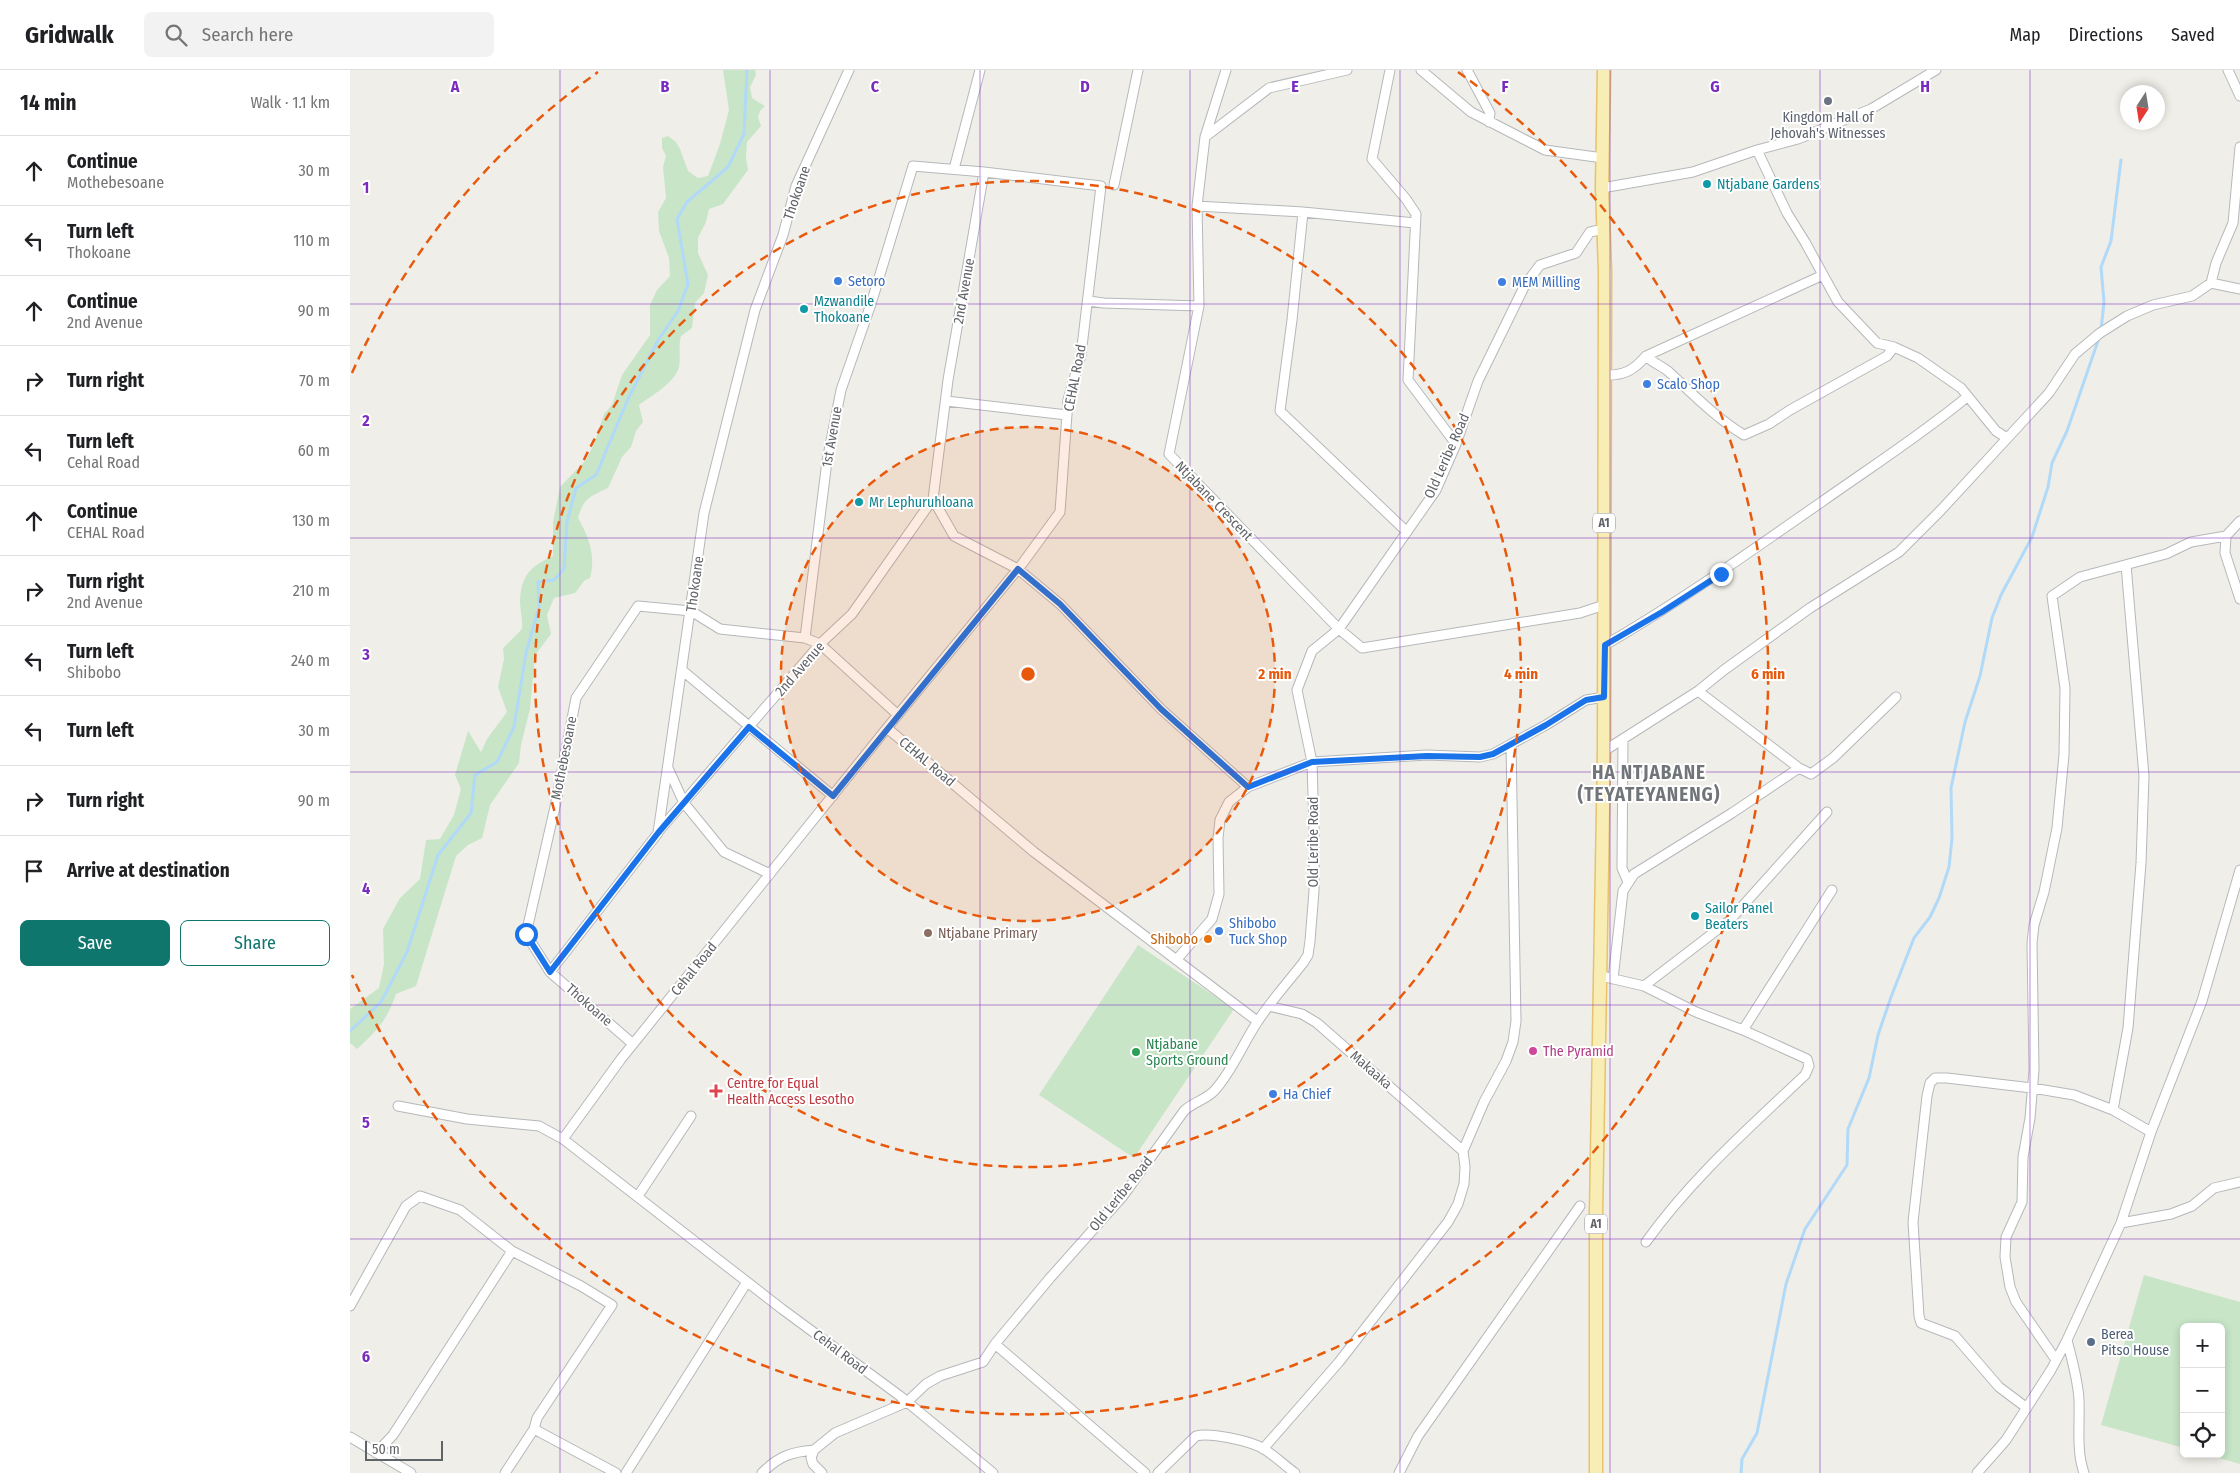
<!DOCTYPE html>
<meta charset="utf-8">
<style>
body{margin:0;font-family:"Fira Sans Condensed",sans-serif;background:#f2f2f2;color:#202124}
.controls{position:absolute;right:15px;bottom:15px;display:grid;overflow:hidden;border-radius:8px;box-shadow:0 2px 8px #0003}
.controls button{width:45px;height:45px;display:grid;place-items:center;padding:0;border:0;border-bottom:1px solid #e0e0e0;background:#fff;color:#202124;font:25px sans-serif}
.compass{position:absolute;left:1770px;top:15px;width:45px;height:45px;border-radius:50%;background:#fff;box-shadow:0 2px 8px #0003;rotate:192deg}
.scale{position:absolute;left:15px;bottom:12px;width:78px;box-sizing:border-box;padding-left:5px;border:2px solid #606367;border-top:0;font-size:14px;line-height:18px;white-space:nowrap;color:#606367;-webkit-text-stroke:4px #fff;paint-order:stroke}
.stop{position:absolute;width:15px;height:15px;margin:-11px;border:4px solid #1a73e8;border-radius:50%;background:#fff}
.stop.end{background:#1a73e8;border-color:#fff;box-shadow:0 1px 5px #0008}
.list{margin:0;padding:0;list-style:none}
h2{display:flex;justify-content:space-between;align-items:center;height:65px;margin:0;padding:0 20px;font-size:21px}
h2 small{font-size:16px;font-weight:400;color:#757577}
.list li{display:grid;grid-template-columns:32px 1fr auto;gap:15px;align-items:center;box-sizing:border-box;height:70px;padding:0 20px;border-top:1px solid #e0e0e0}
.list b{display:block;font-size:19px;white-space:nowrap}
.list p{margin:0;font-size:16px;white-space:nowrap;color:#757577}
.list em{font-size:16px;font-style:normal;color:#757577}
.actions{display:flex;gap:10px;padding:15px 20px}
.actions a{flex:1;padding:11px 0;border:1px solid #0f766e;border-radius:8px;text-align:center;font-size:18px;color:#0f766e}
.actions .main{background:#0f766e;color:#fff}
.icon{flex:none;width:28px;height:28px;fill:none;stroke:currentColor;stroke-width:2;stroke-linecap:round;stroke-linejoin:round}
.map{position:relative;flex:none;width:1890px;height:1403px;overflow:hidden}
header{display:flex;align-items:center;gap:30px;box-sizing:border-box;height:70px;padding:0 25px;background:#fff;border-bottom:1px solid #e0e0e0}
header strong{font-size:24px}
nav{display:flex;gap:28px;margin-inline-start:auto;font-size:18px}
.search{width:350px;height:45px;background:#f2f2f2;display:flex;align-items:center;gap:12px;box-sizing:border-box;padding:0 18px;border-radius:8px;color:#757577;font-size:19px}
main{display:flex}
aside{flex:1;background:#fff}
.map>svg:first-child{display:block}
.green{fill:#c8e5c8}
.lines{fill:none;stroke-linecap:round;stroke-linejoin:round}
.stream{stroke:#b1d9f8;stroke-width:3}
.street-casing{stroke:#b5b8bb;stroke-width:11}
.primary-casing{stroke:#e6c36c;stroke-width:15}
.street{stroke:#fff;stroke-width:9}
.primary{stroke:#f8edb5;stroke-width:12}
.route{stroke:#1a73e8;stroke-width:6}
.grid{fill:none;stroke:#7b2cbf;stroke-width:1;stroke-opacity:0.55}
.ring{fill:none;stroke:#e8590c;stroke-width:2.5;stroke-dasharray:9 6}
.worship-dot{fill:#6b7280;stroke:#fff;stroke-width:2}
.culture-dot{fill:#0f9aa8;stroke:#fff;stroke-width:2}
.shop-dot{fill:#3f7fe0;stroke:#fff;stroke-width:2}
.education-dot{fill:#8d6e63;stroke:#fff;stroke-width:2}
.food-dot{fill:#e8710a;stroke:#fff;stroke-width:2}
.hotel-dot{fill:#d1479c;stroke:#fff;stroke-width:2}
.leisure-dot{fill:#2e9e5b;stroke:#fff;stroke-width:2}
.health-dot{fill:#e0444e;stroke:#fff;stroke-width:2}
.service-dot{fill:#5c6f8a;stroke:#fff;stroke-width:2}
.labels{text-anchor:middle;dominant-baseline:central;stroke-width:4;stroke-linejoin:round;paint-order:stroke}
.shield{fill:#fff;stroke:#909295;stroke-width:1}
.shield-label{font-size:12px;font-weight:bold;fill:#606367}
.worship-label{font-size:14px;fill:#5b616d;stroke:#fff}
.culture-label{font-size:14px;fill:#0d838f;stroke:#fff;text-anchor:start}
.street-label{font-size:14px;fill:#606367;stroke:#fff}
.shop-label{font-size:14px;fill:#366cbe;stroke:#fff;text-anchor:start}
.education-label{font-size:14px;fill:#785e54;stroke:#fff;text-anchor:start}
.food-label{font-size:14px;fill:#c56008;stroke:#fff;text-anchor:end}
.leisure-label{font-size:14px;fill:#27864d;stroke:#fff;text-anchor:start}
.hotel-label{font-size:14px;fill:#b23c85;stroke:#fff;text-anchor:start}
.health-label{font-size:14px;fill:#be3a42;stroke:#fff;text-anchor:start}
.service-label{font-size:14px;fill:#4e5e75;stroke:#fff;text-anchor:start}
.district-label{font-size:19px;font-weight:bold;letter-spacing:1px;fill:#717579;stroke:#fff}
.grid-label{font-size:16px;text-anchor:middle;font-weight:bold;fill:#7b2cbf;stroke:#fff;stroke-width:4;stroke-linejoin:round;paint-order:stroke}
.centre{fill:#e8590c;stroke:#fff;stroke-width:2.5}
.ring-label{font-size:15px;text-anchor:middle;font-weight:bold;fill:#e8590c;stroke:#fff;stroke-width:4;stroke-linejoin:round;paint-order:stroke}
</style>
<header>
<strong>Gridwalk</strong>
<div class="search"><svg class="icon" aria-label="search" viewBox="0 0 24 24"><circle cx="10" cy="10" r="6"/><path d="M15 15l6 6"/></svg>Search here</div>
<nav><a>Map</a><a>Directions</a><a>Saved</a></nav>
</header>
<main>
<aside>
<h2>14 min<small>Walk · 1.1 km</small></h2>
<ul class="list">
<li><svg class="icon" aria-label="ahead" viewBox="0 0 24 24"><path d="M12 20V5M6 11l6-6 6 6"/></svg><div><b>Continue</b><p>Mothebesoane</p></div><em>30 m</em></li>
<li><svg class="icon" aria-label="left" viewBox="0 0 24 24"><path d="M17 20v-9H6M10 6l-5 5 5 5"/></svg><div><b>Turn left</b><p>Thokoane</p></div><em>110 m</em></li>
<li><svg class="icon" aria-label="ahead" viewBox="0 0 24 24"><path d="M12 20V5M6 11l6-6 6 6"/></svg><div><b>Continue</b><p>2nd Avenue</p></div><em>90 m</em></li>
<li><svg class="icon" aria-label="right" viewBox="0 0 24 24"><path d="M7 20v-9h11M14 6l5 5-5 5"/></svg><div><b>Turn right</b></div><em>70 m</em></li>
<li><svg class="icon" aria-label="left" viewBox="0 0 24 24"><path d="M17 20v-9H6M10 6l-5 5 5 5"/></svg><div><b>Turn left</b><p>Cehal Road</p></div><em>60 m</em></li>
<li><svg class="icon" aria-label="ahead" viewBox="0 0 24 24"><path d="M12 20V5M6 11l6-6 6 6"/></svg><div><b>Continue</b><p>CEHAL Road</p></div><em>130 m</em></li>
<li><svg class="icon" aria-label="right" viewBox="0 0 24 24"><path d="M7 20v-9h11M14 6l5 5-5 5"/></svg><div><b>Turn right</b><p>2nd Avenue</p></div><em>210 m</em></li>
<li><svg class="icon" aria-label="left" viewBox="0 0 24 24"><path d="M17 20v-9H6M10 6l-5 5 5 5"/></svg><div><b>Turn left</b><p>Shibobo</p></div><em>240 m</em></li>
<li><svg class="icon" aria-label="left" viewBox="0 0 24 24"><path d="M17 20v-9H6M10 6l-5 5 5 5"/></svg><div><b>Turn left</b></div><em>30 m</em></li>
<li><svg class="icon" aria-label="right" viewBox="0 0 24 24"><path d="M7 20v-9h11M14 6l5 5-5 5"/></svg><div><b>Turn right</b></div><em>90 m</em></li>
<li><svg class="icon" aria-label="arrive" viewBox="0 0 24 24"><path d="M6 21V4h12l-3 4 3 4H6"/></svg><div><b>Arrive at destination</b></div></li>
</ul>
<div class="actions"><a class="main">Save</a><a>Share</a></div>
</aside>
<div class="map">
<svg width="1890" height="1403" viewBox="0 0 1890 1403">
<rect width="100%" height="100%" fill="#f0eee8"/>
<path class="green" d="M 373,0 L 405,0 L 406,5 L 400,17 L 402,28 L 415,36 L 410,41 L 408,47 L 411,56 L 397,72 L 396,88 L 398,100 L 373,134 L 359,139 L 356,152 L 348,168 L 348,183 L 358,205 L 354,223 L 345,233 L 342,258 L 331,266 C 328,276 331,288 329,297 C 324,314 302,325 289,335 L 293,352 L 286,361 L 281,377 L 272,387 L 258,418 C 239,427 234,428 228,448 C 239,467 246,486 240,508 L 234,511 L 225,523 L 204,528 L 197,545 L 201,564 L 185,585 L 180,639 L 171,675 L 169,693 L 140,735 L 132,768 L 118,775 L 106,786 L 66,916 L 46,924 C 37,950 27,961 7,979 L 0,973 L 0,939 L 29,918 L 34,894 L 33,859 L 50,828 L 70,809 L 76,770 L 90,769 L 104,745 L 111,719 L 105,705 L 118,661 L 131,682 L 137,669 L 157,642 L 148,617 L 154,589 L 153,578 L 172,559 C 173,549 170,541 170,531 C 171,505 181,496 203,486 L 203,452 L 210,417 L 236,390 L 244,374 L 254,344 L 262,335 L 272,305 L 300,265 L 300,235 L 307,220 L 320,206 L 319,188 L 309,161 L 308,142 L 316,128 L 313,97 L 316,86 L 312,78 L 312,68 L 318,66 L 326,72 L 330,79 L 338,101 L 348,108 L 358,106 L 370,74 L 379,40 Z
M 788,875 L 884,939 L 784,1088 L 689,1025 Z
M 1794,1205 L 1890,1232 L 1890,1394 L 1855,1384 L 1871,1384 L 1871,1257 L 1834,1257 L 1834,1378 L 1751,1355 Z"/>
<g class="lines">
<path class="stream" d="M 1751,260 L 1754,232 L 1751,197 L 1761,171 L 1771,90
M 0,961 L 31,932 L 57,882 L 88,785 L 121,743 L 125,705 L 147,692 L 164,657 L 176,583 L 189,537 L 188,512 L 204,510 L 214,499 L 217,452 L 226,418 L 246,405 L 278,329 L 307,272 L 328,241 L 338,214 L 327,149 L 337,132 L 378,97 L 394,64 L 397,0
M 1391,1403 L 1392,1389 L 1407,1363 L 1436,1214 L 1455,1159 L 1497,1095 L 1498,1059 L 1519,1008 L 1528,965 L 1541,927 L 1564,868 L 1580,847 L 1589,828 L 1599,797 L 1602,768 L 1601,718 L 1615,652 L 1630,606 L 1642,548 L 1651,525 L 1682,467 L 1698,417 L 1702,393 L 1717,361 L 1749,268"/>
<defs>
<path id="street" d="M 997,0 L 919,18 L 855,67 L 847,136 L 849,236 L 819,384 L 989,559 L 1012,578 L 1230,543 L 1254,535
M 1040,0 L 1022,89 L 1056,129 L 1066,144 L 1058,310 L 1106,374
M 1071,0 L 1121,42 L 1195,80 L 1253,88
M 1117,0 L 1140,43 L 1139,52
M 1878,0 L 1890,26
M 855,67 L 876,0
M 1407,80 L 1437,143 L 1455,172 L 1488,232 L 1527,273 L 1544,277 L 1568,288 L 1611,318 L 1646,361 L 1657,368
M 604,99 L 630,0
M 634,102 L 598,310 L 583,429 L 604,466 L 668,499 L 710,534 L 811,639 L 898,717
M 764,115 L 788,0
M 1252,118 L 1343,102 L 1407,80 L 1448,69 L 1521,39 L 1586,0
M 847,136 L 953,142 L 1065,153
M 953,142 L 942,250 L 930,341 L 1057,462
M 1861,213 L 1866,193 L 1883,153 L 1890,77
M 738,231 L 754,233 L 849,236
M 1296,286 C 1303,293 1312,296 1319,302 C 1343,324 1366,348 1394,365 L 1419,354 L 1440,340 L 1537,286 L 1544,277
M 1254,305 C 1274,306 1284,300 1296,286 L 1473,205
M 596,331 L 717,345
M 1876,466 L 1875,483 L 1890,529
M 1255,575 C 1331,531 1401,481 1473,431 C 1521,397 1571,365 1617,327
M 333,601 L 483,726
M 1348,621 L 1449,698 L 1461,704 L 1483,688 L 1546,627
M 548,645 L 470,574 L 455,568 L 477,391 L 491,320 L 521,234 L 563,96 L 634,102 L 751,116 L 731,285 L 718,330 L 710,442 L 672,494 L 537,658 L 684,782 L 907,951
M 537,658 L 271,989 L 213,1069 L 432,1239 L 550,1326 L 643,1403
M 1273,669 L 1272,798 L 1278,812
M 1254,681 L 1348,621 L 1374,600 L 1460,538 L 1549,482 L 1591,440 L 1699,323 L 1725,284 L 1750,263 L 1777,246 L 1803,235 L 1842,226 L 1861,213 L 1890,219
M 318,698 L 334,733 L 374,782 L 420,804
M 308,762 L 470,574 L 502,544 L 583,429
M 827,889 L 862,849 L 869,824 L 868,768 L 870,750 L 879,732 L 898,717 L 962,692 L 1077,685 L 1130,687 L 1143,684 L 1196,655 L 1236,630 L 1254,627
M 200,902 L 176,864 L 205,737 L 226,628 L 288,536 L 341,541 L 370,559 L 455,568
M 1251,906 L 1294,916 L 1346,942 L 1393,960 L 1457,989 L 1459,996 L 1455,1005 C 1399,1058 1341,1109 1296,1172
M 1263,909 L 1273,821 L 1284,804 L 1382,743 L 1449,698
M 1294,916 L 1380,850 L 1477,742
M 919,936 L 952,944 L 967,953 L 1113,1081
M 1393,960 L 1482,820
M 283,974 L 200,902 L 308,763 L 354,443 L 405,240 L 433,165 L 446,116 L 499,0
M 48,1036 L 117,1049 L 189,1056 L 213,1069
M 1763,1040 L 1778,958 L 1791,793 L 1794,706 L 1776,495
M 288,1126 L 341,1046
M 1771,1153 L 1821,1144 L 1842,1136 L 1864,1118 L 1890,1112
M 0,1236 L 56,1136 L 70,1126 L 110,1140 L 162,1181 L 231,1216 L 262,1235 L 187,1348 L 184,1359 L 155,1403
M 1717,1270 C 1722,1290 1728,1310 1729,1330 C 1730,1354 1726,1380 1734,1403
M 645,1274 L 795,1403
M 1706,1290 L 1666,1232 L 1660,1217 L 1655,1187 L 1656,1167 L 1672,1132 L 1673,1087 L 1680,1048 L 1684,1000 L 1682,873 L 1684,855 L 1694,822 L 1707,758 L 1714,685 L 1715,618 L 1702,526 L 1730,507 L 1816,484 L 1841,472 L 1876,466 L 1890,451
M 1677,1338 L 1649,1317 L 1605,1266 L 1571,1253 L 1569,1246 L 1563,1152 L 1577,1026 L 1580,1013 L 1585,1008 L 1597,1008 L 1682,1018 L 1724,1025 L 1763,1040 L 1801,1062
M 184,1359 L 266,1403
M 0,1367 L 61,1403
M 913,1379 L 989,1292 L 1098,1152 L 1108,1134 L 1114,1114 L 1115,1097 L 1113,1081 L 1134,1032 L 1156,991 L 1163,972 L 1166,951 L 1161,674
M 26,1383 L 43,1365 L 162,1181
M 276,1403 L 397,1212
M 412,1403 C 429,1386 441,1382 464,1380
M 472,1403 L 463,1394 L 461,1388 L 464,1380 L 485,1363 L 557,1332 L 576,1314 L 590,1306 L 633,1292 L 645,1274 L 700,1208 L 773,1126 L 834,1041 C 843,1032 856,1030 865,1020 C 883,1000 893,973 908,951 C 921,931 938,912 953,893 L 958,885 L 960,871 L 964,821 L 964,758 L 962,692 L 947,620 L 962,581 L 989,559 L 1086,420 L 1106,374 L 1128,311 L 1175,215 L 1190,195 L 1226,183 L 1240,162 L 1254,159
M 808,1403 L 846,1366 C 860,1362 901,1371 914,1379 C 925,1386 934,1395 945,1403
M 1049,1403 L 1068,1366 L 1230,1136
M 1627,1403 L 1656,1370 L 1701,1300 L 1717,1270 L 1771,1153 L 1801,1062 L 1852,931 L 1890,800"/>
<path id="primary" d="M 1246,1403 L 1246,1144 L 1254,681 L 1255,201 L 1252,118 L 1254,0"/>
</defs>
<use href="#street" class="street-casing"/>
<use href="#primary" class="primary-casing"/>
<use href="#street" class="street"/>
<use href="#primary" class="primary"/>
</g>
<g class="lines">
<path class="route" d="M 176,864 L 200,902 L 308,763 L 399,657 L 483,726 L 668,499 L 710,534 L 811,639 L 898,717 L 962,692 L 1077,686 L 1130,687 L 1143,684 L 1196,655 L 1236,630 L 1254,627 L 1255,575 L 1312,542 L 1371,504"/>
</g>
<path class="grid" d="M 210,0 L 210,1403M 420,0 L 420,1403M 630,0 L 630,1403M 840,0 L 840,1403M 1050,0 L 1050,1403M 1260,0 L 1260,1403M 1470,0 L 1470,1403M 1680,0 L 1680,1403M 0,234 L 1890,234M 0,468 L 1890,468M 0,702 L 1890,702M 0,935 L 1890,935M 0,1169 L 1890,1169"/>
<circle cx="678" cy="604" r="247" fill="#e8590c" fill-opacity=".12"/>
<g class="ring">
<circle cx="678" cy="604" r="247"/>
<circle cx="678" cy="604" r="493"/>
<path d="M2 303A740 740 0 0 1 248 2M1108 2A740 740 0 1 1 2 905"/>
</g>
<circle class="worship-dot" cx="1478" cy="31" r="5"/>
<g class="culture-dot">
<circle cx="1357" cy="114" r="5"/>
<circle cx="454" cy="239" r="5"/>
<circle cx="509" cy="432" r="5"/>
<circle cx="1345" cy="846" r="5"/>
</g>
<g class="shop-dot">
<circle cx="488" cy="211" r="5"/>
<circle cx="1152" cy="212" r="5"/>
<circle cx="1297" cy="314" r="5"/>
<circle cx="869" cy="861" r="5"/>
<circle cx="923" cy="1024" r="5"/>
</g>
<circle class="education-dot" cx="578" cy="863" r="5"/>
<circle class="food-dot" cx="858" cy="869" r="5"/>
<circle class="hotel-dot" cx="1183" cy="981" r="5"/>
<circle class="leisure-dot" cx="786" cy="982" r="5"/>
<path class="health-dot" d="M363.5 1013.5h5v5h5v5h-5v5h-5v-5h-5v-5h5z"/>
<circle class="service-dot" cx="1741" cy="1272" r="5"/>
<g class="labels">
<g class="shield">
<rect x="1243" y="443.5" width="22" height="19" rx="4"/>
<rect x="1235" y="1144.5" width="22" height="19" rx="4"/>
</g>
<g class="shield-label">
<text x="1254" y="453">A1</text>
<text x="1246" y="1154">A1</text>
</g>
<g class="worship-label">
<text x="1478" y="47">Kingdom Hall of<tspan x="1478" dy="16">Jehovah's Witnesses</tspan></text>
</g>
<g class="culture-label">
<text x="1367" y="114">Ntjabane Gardens</text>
<text x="464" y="231">Mzwandile<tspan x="464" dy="16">Thokoane</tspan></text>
<text x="519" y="432">Mr Lephuruhloana</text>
<text x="1355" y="838">Sailor Panel<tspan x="1355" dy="16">Beaters</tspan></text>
</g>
<g class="street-label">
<text transform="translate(447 123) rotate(-71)">Thokoane</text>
<text transform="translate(614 221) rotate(-80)">2nd Avenue</text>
<text transform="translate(725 308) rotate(-79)">CEHAL Road</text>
<text transform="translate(482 367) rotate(-80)">1st Avenue</text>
<text transform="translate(1097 386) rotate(-66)">Old Leribe Road</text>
<text transform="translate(864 431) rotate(46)">Ntjabane Crescent</text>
<text transform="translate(345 514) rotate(-82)">Thokoane</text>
<text transform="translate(450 599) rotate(-49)">2nd Avenue</text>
<text transform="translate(214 688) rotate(-79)">Mothebesoane</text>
<text transform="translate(577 692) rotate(40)">CEHAL Road</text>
<text transform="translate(963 772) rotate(-90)">Old Leribe Road</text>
<text transform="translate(344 899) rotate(-51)">Cehal Road</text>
<text transform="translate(239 935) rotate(41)">Thokoane</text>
<text transform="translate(1021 1000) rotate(41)">Makaaka</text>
<text transform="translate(771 1124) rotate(-51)">Old Leribe Road</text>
<text transform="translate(490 1282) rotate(37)">Cehal Road</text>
</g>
<g class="shop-label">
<text x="498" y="211">Setoro</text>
<text x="1162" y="212">MEM Milling</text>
<text x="1307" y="314">Scalo Shop</text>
<text x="879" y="853">Shibobo<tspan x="879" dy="16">Tuck Shop</tspan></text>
<text x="933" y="1024">Ha Chief</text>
</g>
<g class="education-label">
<text x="588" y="863">Ntjabane Primary</text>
</g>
<g class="food-label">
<text x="848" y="869">Shibobo</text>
</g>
<g class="leisure-label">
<text x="796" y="974">Ntjabane<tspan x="796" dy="16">Sports Ground</tspan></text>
</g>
<g class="hotel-label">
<text x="1193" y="981">The Pyramid</text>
</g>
<g class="health-label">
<text x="377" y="1013">Centre for Equal<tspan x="377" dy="16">Health Access Lesotho</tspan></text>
</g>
<g class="service-label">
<text x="1751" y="1264">Berea<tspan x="1751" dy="16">Pitso House</tspan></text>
</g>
<g class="district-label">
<text x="1299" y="702">HA NTJABANE<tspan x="1299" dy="22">(TEYATEYANENG)</tspan></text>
</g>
</g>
<g class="grid-label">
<text x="105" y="22">A</text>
<text x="315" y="22">B</text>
<text x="525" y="22">C</text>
<text x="735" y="22">D</text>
<text x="945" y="22">E</text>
<text x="1155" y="22">F</text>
<text x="1365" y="22">G</text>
<text x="1575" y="22">H</text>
<text x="16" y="123">1</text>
<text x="16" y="356">2</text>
<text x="16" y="590">3</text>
<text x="16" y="824">4</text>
<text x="16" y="1058">5</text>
<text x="16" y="1292">6</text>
</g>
<circle cx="678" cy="604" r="8" class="centre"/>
<g class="ring-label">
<text x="925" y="609">2 min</text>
<text x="1171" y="609">4 min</text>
<text x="1418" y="609">6 min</text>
</g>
</svg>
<div class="controls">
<button>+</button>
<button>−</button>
<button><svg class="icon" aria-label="locate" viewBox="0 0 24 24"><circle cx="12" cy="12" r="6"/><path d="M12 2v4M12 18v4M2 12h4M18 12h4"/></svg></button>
</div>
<svg class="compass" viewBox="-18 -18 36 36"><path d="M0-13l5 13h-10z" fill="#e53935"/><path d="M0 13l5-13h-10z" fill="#757577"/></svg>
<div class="scale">50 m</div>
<div class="stop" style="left:176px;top:864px"></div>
<div class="stop end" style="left:1371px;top:504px"></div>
</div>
</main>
